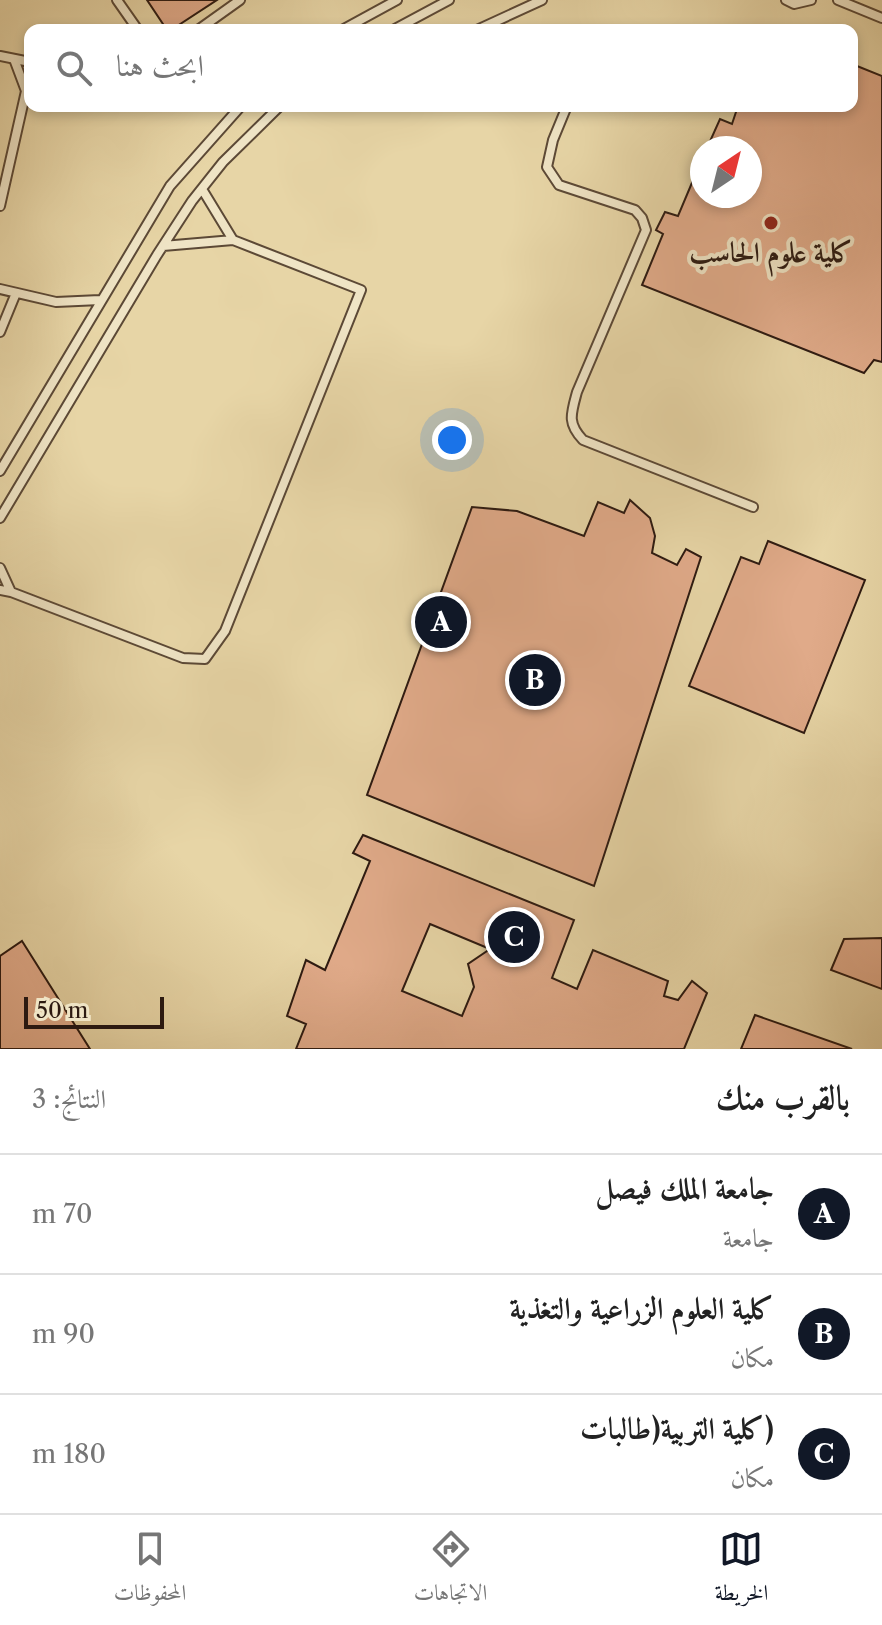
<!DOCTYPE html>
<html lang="ar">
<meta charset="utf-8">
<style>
body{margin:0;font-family:"Libre Caslon Text",Amiri,serif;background:#f2f2f2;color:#222;direction:rtl}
.compass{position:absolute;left:690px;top:136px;width:72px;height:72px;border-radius:50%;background:#fff;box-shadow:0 4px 12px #0003;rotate:35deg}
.scale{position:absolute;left:24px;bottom:20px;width:140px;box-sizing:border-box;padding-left:8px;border:4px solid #2d1a11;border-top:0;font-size:22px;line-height:28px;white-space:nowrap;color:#2d1a11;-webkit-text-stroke:6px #efe4c5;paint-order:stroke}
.you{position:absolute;left:452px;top:440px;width:28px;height:28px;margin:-20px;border:6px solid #fff;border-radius:50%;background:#1a73e8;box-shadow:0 0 0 12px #1a73e833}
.badge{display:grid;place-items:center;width:52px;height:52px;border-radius:50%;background:#111827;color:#fff;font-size:26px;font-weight:700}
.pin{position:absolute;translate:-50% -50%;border:4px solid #fff;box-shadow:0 2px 8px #0006}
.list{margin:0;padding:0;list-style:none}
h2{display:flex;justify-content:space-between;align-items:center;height:104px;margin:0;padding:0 32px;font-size:34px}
h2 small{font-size:26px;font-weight:400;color:#767676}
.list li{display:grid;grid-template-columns:52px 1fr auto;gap:24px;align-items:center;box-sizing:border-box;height:120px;padding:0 32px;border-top:2px solid #e0e0e0}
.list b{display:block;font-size:30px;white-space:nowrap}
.list p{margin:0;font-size:26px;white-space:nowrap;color:#767676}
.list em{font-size:26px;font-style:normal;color:#767676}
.icon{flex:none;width:44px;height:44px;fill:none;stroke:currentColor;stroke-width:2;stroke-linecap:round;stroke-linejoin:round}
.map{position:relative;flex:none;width:882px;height:1049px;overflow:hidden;direction:ltr}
.search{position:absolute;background:#fff;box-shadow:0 4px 12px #0003;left:24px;right:24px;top:24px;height:88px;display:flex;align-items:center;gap:20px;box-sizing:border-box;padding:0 28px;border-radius:16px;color:#767676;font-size:30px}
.sheet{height:464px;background:#fff}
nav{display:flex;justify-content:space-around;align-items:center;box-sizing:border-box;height:112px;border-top:2px solid #e0e0e0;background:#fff;font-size:22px;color:#767676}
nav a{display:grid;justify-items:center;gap:4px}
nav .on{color:#111827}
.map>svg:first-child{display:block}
.building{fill:#e0aa89;stroke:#2d1a11;stroke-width:2;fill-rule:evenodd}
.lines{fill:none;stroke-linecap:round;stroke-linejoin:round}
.service-casing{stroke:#5c4936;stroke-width:12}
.service{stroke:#efe4c5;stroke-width:8}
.poi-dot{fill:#8f2418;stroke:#efe4c5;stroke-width:3}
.labels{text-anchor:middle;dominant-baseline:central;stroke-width:8;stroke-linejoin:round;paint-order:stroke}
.poi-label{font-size:28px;font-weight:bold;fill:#2d1a11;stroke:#efe4c5}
</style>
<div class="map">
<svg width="882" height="1049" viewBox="0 0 882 1049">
<rect width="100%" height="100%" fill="#e7d5a6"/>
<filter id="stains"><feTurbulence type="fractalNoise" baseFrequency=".0025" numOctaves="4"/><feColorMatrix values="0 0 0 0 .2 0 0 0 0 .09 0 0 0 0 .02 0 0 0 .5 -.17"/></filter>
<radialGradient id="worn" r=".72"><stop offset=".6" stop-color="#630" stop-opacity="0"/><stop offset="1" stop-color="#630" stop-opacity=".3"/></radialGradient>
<path class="building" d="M 147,0 L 217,0 L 171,30 L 167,30 Z
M 852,64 L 882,76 L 882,362 L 874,360 L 864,373 L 642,285 L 663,234 L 656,230 L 665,212 L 678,216 L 702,159 L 702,196 L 750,196 L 750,148 L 707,148 L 720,119 L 732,124 L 738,106 L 852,106 Z
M 630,500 L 650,518 L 655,536 L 652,553 L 677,565 L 686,549 L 701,557 L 594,886 L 367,795 L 472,507 L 517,511 L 584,536 L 598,502 L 624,513 Z
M 768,541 L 865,580 L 804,733 L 689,686 L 741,557 L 759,564 Z
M 363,835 L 574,920 L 552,978 L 577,989 L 593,950 L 668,981 L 664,996 L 678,1000 L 692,981 L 707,993 L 684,1049 L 296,1049 L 306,1024 L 287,1016 L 306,960 L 325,970 L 370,861 L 353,853 ZM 430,924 L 490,949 L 468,964 L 474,987 L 462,1016 L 402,991 Z
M 882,938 L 882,989 L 831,970 L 844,939 Z
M 22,941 L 90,1049 L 0,1049 L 0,956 Z
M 755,1015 L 852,1049 L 741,1049 Z"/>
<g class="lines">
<defs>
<path id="service" d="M 117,0 L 138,30
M 786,0 L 794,4 L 811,0
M 838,0 L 882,18
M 198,30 L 240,0
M 342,30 L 397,0
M 393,30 L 449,0
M 477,30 L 542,0
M 0,56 L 30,62
M 14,59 L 26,91 L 30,92
M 80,106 L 87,106
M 567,106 L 553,140 L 547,167 L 559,185 L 635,210 L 642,218 L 646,230 L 577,392 C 571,414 567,423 583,440 L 753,507
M 0,206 L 26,91
M 163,246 L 233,240 L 202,189
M 0,289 L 56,302 L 100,300
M 0,332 L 16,293
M 0,471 L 170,186 L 241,106
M 0,518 L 157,255 L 192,201 L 223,162 L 280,106
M 0,568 L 11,592 L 0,590
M 11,592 L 183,658 L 205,659 L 225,631 L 361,290 L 233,240"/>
</defs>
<use href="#service" class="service-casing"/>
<use href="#service" class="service"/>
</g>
<circle class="poi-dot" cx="771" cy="223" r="8"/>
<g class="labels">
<g class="poi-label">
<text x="771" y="252">كلية علوم الحاسب</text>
</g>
</g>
<rect width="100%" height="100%" filter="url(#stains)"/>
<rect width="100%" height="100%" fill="url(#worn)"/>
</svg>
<svg class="compass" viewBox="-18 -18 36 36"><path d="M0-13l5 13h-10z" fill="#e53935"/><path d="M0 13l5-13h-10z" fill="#767676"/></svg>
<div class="scale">50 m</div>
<div class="you"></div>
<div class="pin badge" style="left:441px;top:622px">A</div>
<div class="pin badge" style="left:535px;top:680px">B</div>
<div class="pin badge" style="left:514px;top:937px">C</div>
<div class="search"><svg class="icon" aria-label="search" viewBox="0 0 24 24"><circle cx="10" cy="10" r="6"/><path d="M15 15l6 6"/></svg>ابحث هنا</div>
</div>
<section class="sheet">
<h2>بالقرب منك<small>النتائج: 3</small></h2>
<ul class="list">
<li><span class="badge">A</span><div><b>جامعة الملك فيصل</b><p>جامعة</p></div><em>70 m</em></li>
<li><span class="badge">B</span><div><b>كلية العلوم الزراعية والتغذية</b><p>مكان</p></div><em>90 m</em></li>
<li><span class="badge">C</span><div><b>(كلية التربية(طالبات</b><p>مكان</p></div><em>180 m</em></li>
</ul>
</section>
<nav>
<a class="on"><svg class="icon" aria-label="map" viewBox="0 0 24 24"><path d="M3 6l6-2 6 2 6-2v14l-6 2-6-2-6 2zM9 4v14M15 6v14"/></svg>الخريطة</a>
<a><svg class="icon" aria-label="directions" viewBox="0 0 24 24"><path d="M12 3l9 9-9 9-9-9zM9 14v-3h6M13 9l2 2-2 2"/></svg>الاتجاهات</a>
<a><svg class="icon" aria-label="saved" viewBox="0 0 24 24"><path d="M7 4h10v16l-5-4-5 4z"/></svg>المحفوظات</a>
</nav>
